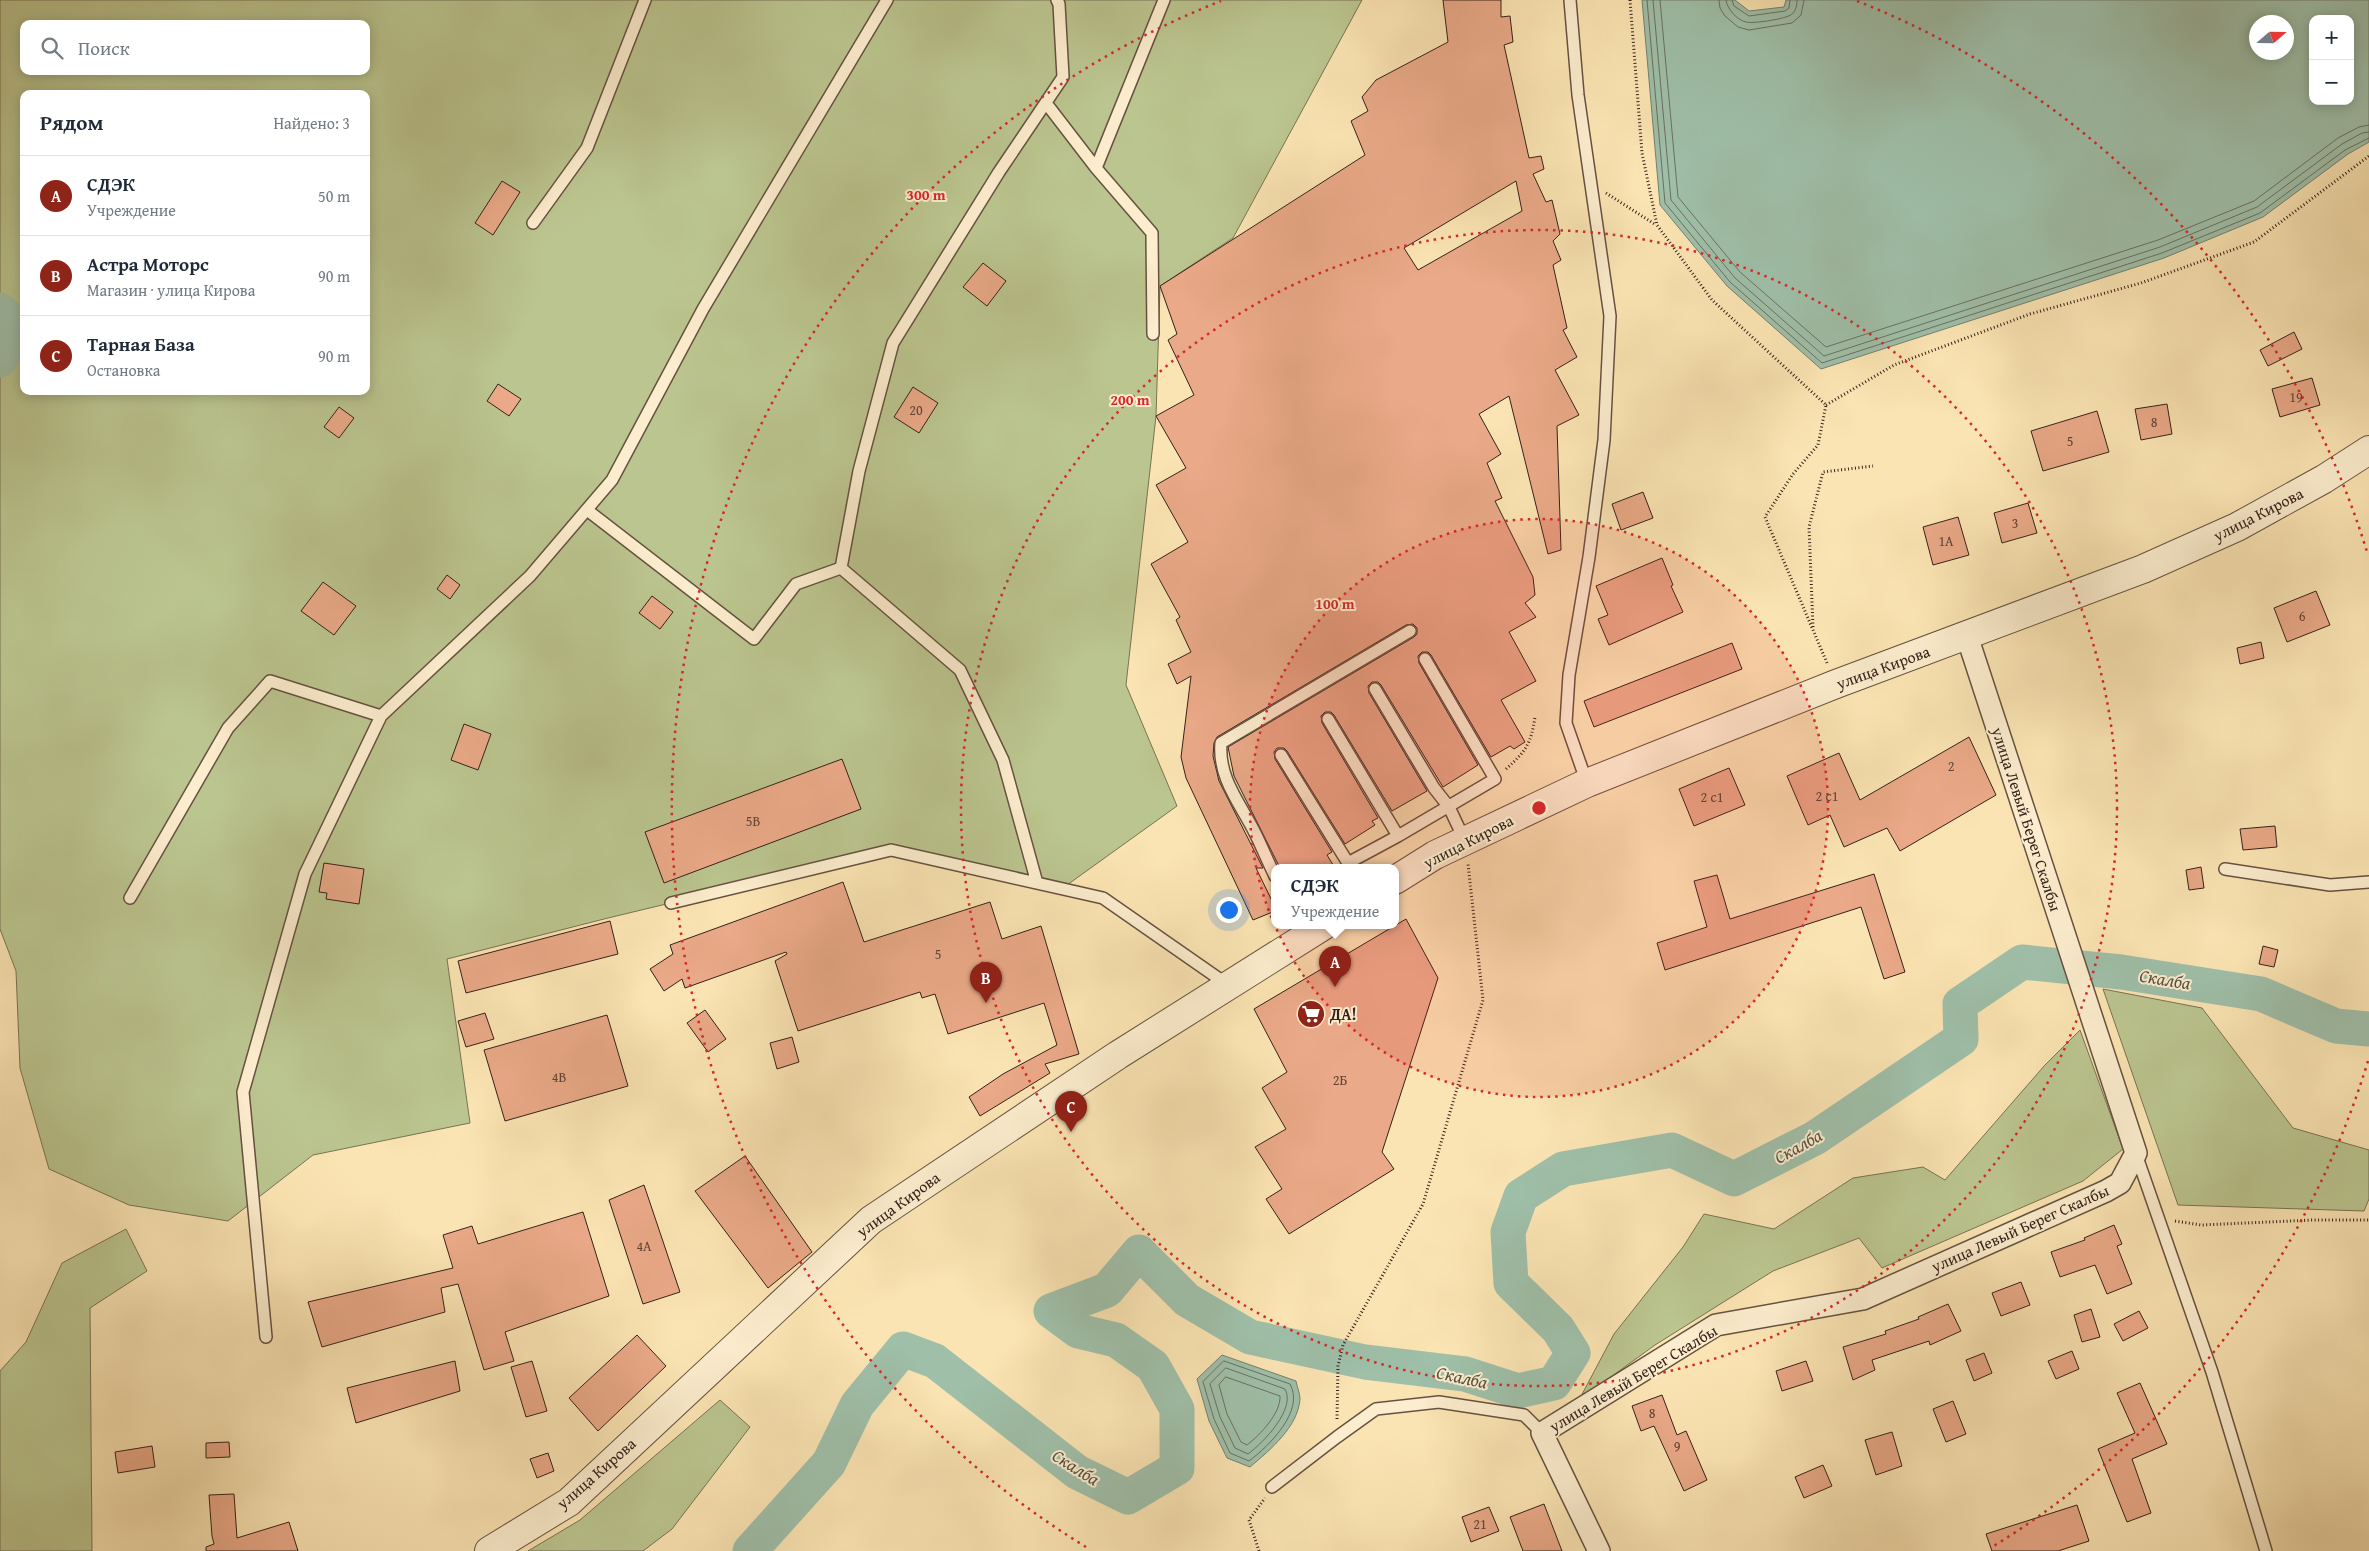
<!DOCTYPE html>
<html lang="ru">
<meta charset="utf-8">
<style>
body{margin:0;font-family:"Gentium Book Plus",serif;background:#f6f6f7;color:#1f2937}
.controls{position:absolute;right:15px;top:15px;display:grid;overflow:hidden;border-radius:10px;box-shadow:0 2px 12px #0003}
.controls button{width:45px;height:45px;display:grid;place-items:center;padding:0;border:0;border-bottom:1px solid #e0e1e3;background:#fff;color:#1f2937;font:25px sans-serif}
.compass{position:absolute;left:2249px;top:15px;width:45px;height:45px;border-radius:50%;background:#fff;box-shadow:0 2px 12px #0003;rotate:70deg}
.you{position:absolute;left:1228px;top:909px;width:18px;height:18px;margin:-12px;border:4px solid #fff;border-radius:50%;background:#1a73e8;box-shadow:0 0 0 8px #1a73e833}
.badge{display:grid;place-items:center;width:32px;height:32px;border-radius:50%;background:#8f2418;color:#fff;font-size:16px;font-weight:700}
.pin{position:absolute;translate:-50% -41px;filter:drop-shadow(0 1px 2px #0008)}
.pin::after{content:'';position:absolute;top:26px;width:18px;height:15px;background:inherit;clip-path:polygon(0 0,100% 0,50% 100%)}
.popup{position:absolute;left:1271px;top:864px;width:128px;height:65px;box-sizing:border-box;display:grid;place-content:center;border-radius:10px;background:#fff;filter:drop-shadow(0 1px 4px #0005);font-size:16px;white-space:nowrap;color:#747a83}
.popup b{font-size:19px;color:#1f2937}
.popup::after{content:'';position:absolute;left:50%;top:100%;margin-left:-10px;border:10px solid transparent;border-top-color:#fff}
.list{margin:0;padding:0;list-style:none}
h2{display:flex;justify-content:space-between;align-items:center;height:65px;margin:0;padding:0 20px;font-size:21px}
h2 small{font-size:16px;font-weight:400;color:#747a83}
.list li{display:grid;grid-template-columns:32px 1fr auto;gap:15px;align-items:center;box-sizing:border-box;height:80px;padding:0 20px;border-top:1px solid #e0e1e3}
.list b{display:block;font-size:19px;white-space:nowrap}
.list p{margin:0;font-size:16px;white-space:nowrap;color:#747a83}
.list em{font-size:16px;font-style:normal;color:#747a83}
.icon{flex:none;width:28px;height:28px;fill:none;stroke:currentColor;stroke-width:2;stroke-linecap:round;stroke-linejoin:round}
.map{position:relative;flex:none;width:2369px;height:1551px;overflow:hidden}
.search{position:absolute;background:#fff;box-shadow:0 2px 12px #0003;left:20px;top:20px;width:350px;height:55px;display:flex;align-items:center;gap:12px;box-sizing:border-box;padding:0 18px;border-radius:10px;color:#747a83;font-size:19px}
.panel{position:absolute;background:#fff;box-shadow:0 2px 12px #0003;left:20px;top:90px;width:350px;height:305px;border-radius:10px}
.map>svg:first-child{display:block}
.green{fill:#bbc58f;stroke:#787354;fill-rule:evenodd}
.water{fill:#9fbfa9;stroke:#758070;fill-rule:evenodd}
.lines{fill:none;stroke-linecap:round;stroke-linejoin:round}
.shore{stroke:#6a7062;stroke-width:1}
.river{stroke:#9fbfa9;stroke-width:35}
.building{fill:#eaa988;stroke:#35211a;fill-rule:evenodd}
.service-casing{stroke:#665240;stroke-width:14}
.minor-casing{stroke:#665240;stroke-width:24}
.tertiary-casing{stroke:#665240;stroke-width:30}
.path{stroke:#35211a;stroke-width:3;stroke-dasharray:1 2.5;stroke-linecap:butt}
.service{stroke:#fcedce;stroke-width:11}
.minor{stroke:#fcedce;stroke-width:21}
.tertiary{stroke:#fcedce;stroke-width:28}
.ring{fill:none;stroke:#d62828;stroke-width:2.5;stroke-dasharray:2.5 5}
.labels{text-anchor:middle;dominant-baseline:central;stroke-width:4;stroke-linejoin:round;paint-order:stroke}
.number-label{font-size:14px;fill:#624336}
.street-label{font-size:16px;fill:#35211a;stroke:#fcedce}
.poi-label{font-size:16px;font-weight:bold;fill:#35211a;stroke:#fcedce;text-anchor:start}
.water-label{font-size:18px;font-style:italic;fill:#555045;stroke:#fcedce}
.centre{fill:#d62828;stroke:#fcedce;stroke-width:2.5}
.ring-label{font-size:15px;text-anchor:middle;font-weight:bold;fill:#d62828;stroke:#fcedce;stroke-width:4;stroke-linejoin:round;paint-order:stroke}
</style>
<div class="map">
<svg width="2369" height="1551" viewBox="0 0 2369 1551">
<rect width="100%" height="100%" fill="#fbe4b3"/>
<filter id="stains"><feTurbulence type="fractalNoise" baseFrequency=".004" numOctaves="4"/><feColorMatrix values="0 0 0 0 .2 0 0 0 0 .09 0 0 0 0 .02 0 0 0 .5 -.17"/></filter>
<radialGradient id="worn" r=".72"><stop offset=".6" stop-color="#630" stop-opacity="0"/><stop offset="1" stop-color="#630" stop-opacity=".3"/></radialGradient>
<path class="green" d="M 0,0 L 1362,0 L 1233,238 L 1160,286 L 1156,416 L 1126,685 L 1177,806 L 1067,885 L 891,850 L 608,918 L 447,959 L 470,1123 L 313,1155 L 228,1221 L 129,1205 L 49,1169 L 20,1068 L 16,971 L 0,929 L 0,360 L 17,325 L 0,310 ZM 24,24 L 366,24 L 366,71 L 24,71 ZM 24,94 L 366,94 L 366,391 L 24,391 Z
M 2103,989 L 2202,1008 L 2293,1128 L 2369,1150 L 2369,1199 L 2364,1211 L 2178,1205 Z
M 2080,1030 L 2123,1149 L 2083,1181 L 1882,1268 L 1859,1238 L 1773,1271 L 1655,1345 L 1579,1400 L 1614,1334 L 1683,1247 L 1704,1214 L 1774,1229 L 1853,1178 L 1923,1167 L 1945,1180 L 2045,1065 Z
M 126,1229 L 147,1271 L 90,1308 L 92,1551 L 0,1551 L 0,1371 L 26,1342 L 62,1263 Z
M 720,1400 L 750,1427 L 672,1529 L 643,1551 L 528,1551 L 580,1520 Z"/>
<path class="water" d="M 1642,0 L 1735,0 L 1749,11 L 1784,7 L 1786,0 L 2369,0 L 2369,142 L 2348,154 L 2263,217 L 2164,258 L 1821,369 L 1727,286 L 1660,205 ZM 2313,19 L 2350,19 L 2350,101 L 2313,101 ZM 2256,22 L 2286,22 L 2286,52 L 2256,52 Z
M 1222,1355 L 1296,1381 C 1297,1387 1300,1393 1300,1399 C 1298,1427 1270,1450 1250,1467 L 1227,1458 L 1209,1421 L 1197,1379 Z"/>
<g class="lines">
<path class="shore" d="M 1647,0 L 1665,203 L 1730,282 L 1822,363 L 2162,253 L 2260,213 L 2345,150 L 2369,138
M 1653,0 L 1671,200 L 1735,278 L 1824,356 L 2160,247 L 2257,207 L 2342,144 L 2362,133 L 2369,132
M 1660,0 L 1678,197 L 1740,272 L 1826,347 L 2158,240 L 2254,201 L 2338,138 L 2359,127 L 2369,125
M 1719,0 L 1720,8 L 1725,16 L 1738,27 L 1749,30 L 1792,23 L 1801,15 L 1804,0
M 1726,0 C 1727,9 1737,20 1746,22 C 1752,24 1787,19 1792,14 C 1796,11 1797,5 1797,0
M 1732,0 L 1734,6 L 1749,16 L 1785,11 L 1789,8 L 1790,0
M 1224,1361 L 1290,1384 C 1305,1411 1269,1446 1249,1461 L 1230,1453 L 1214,1419 L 1203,1382 Z
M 1226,1368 L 1285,1389 C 1296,1409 1264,1442 1248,1454 L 1235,1448 L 1220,1417 L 1210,1384 Z
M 1226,1377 L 1280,1396 C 1281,1413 1260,1435 1247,1445 L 1241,1442 L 1227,1414 L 1219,1385 Z"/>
<path class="river" d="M 0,310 L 17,325 L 0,360
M 750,1551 L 829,1463 L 857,1405 L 903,1349 L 935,1361 L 1077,1472 L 1128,1497 L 1177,1468 L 1177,1409 L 1153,1366 L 1116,1340 L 1078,1331 L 1051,1311 L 1107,1290 L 1139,1252 L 1187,1300 L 1250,1337 L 1365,1362 L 1465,1374 L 1518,1391 L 1554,1383 L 1573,1353 L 1558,1329 L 1511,1283 L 1508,1232 L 1521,1196 L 1563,1169 L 1672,1150 L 1734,1179 L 1815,1138 L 1961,1039 L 1960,1004 L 2022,962 L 2121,972 L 2261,994 L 2336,1026 L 2369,1029"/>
</g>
<path class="building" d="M 1443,0 L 1501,0 L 1501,17 L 1510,16 L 1513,42 L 1504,45 L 1529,158 L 1541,156 L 1544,169 L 1533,174 L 1546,202 L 1552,200 L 1560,234 L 1553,241 L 1561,260 L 1553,265 L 1567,328 L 1563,330 L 1577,357 L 1555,370 L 1579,415 L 1557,426 L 1561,550 L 1548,554 L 1509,396 L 1479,414 L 1501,454 L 1487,463 L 1502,498 L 1495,501 L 1533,577 L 1535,595 L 1525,603 L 1536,617 L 1509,632 L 1536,681 L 1501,700 L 1525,742 L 1514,749 L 1510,746 L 1491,757 L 1431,655 L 1428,652 L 1422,652 L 1418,656 L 1419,663 L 1478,765 L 1443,787 L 1381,685 L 1378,682 L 1372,682 L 1368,686 L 1369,693 L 1427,791 L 1392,811 L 1334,715 L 1331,712 L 1325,712 L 1321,716 L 1322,723 L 1378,818 L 1372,821 L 1375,825 L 1345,844 L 1287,751 L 1284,748 L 1277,748 L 1274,752 L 1275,759 L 1332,852 L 1327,855 L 1335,868 L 1280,868 L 1234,776 L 1228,747 L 1414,637 L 1417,634 L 1417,628 L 1413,624 L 1406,625 L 1217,737 L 1214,743 L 1213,756 L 1219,781 L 1263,868 L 1256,868 L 1275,907 L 1275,911 L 1253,920 L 1186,778 L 1181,757 L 1191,676 L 1177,684 L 1168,664 L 1191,652 L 1176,620 L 1180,617 L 1151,564 L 1188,542 L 1156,485 L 1186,468 L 1156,416 L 1194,395 L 1168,340 L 1177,334 L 1160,286 L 1365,155 L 1351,121 L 1368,111 L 1362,97 L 1376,80 L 1448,42 ZM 1516,181 L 1522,211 L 1418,270 L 1404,248 Z
M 502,181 L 520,192 L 493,235 L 475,223 Z
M 983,263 L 1006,281 L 987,306 L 963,287 Z
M 2294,332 L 2302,349 L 2268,366 L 2260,350 Z
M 2312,378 L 2320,405 L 2280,417 L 2272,389 Z
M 498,384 L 521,399 L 509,416 L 487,401 Z
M 913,387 L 938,403 L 919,433 L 894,417 Z
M 2167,404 L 2172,434 L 2141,440 L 2135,409 Z
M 339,407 L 354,418 L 339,438 L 324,427 Z
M 2097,411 L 2109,452 L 2043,471 L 2031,431 Z
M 1643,492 L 1653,518 L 1621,530 L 1612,504 Z
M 2028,503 L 2037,533 L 2002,543 L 1994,513 Z
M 1958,517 L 1969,555 L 1933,565 L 1923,527 Z
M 1662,558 L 1673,585 L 1671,586 L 1683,612 L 1609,645 L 1598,619 L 1608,615 L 1596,586 Z
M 447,575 L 460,585 L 450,599 L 437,589 Z
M 323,582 L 356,606 L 334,635 L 301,611 Z
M 2316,591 L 2330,625 L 2287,642 L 2274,608 Z
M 652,596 L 673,612 L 660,629 L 639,613 Z
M 2261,642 L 2264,658 L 2240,664 L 2237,648 Z
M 1732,643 L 1742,669 L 1594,727 L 1584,701 Z
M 464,724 L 491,734 L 478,770 L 451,760 Z
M 1969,737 L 1996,795 L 1900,851 L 1887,828 L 1844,847 L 1830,815 L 1808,825 L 1787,776 L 1839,753 L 1860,800 Z
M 842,759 L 861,809 L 664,883 L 645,832 Z
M 1729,768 L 1745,805 L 1694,826 L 1679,789 Z
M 2275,826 L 2277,847 L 2243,850 L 2240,829 Z
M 324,863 L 364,869 L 359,904 L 326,899 L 327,893 L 319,892 Z
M 2201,867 L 2204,888 L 2189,890 L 2186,870 Z
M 1874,874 L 1905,972 L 1884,979 L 1861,907 L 1665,970 L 1657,943 L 1707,927 L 1694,881 L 1717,875 L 1730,919 Z
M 843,882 L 864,942 L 990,902 L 1002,939 L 1041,926 L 1079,1054 L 1045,1064 L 1050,1073 L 980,1116 L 969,1097 L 1003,1074 L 1057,1045 L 1044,1003 L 948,1034 L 935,994 L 922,998 L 920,992 L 798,1031 L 775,961 L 787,954 L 786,952 L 685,988 L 682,979 L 664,991 L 650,969 L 673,954 L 670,945 Z
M 1406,919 L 1438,978 L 1382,1152 L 1394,1169 L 1289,1234 L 1266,1199 L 1282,1189 L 1255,1147 L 1286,1129 L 1262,1088 L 1287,1072 L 1254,1009 Z
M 610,921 L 618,954 L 466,993 L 458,961 Z
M 2263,946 L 2278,950 L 2274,967 L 2259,964 Z
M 705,1010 L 726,1039 L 708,1052 L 687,1023 Z
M 485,1013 L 494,1039 L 466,1047 L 458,1021 Z
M 607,1015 L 628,1086 L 505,1121 L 484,1050 Z
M 792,1037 L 799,1062 L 777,1069 L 770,1043 Z
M 745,1156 L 812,1252 L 768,1288 L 695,1191 Z
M 644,1185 L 680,1292 L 643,1304 L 609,1200 Z
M 583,1212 L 609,1296 L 505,1332 L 514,1361 L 484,1370 L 458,1284 L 441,1288 L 445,1312 L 322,1347 L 308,1302 L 453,1268 L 443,1235 L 472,1226 L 478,1244 Z
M 2114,1225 L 2122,1244 L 2117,1246 L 2132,1284 L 2107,1294 L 2095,1265 L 2060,1277 L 2051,1252 L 2085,1240 L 2084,1238 Z
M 2021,1282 L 2030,1305 L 2001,1316 L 1992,1293 Z
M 1948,1304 L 1961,1331 L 1930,1345 L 1929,1341 L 1872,1360 L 1875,1370 L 1853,1380 L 1843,1347 L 1886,1334 L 1885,1331 L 1919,1319 L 1918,1317 Z
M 2091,1309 L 2100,1337 L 2082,1342 L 2074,1315 Z
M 2139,1311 L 2148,1328 L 2123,1341 L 2114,1324 Z
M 637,1335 L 666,1366 L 598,1431 L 569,1398 Z
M 2072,1351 L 2079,1369 L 2056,1379 L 2048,1361 Z
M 1984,1353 L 1992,1373 L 1974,1381 L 1966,1360 Z
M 455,1361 L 460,1391 L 356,1423 L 347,1388 Z
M 532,1361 L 547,1411 L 526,1417 L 511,1367 Z
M 1806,1361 L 1813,1381 L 1782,1391 L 1776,1371 Z
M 2140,1383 L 2167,1444 L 2132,1459 L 2151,1513 L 2127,1522 L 2098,1449 L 2135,1433 L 2117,1393 Z
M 1662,1395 L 1677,1435 L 1686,1431 L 1707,1480 L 1684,1491 L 1654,1426 L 1641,1431 L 1632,1406 Z
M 1953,1401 L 1966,1434 L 1946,1442 L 1933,1409 Z
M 1892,1432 L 1902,1466 L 1876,1475 L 1865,1440 Z
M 229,1442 L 230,1457 L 206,1458 L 206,1443 Z
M 152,1446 L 155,1467 L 118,1473 L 115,1452 Z
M 548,1453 L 554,1471 L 537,1478 L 530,1459 Z
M 1823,1465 L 1832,1486 L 1804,1498 L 1795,1477 Z
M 234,1494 L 237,1538 L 289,1522 L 298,1551 L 206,1551 L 206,1547 L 214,1544 L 212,1536 L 209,1495 Z
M 1544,1504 L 1562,1551 L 1523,1551 L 1510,1517 Z
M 2077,1505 L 2089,1541 L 2058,1551 L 1992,1551 L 1986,1534 Z
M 1489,1507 L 1499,1531 L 1471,1542 L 1462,1517 Z"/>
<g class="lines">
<defs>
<path id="service" d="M 1570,0 L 1578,95 L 1610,316 L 1604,440 L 1589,557 L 1569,675 L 1566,723 L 1587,783
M 1046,103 L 1096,168 L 1152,233 L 1153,334
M 1096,168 L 1164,0
M 533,223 L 587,148 L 645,0
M 587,510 L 754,639 L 796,584 L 841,568 L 960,670 L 1003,760 L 1037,883
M 841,568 L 859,471 L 893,343 L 999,172 L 1063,77 L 1059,4 L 1057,0
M 1375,689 L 1434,788 L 1449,807 L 1465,841
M 1328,719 L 1398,836 L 1495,779 L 1425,659
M 1281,755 L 1348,863 L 1398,836
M 2225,869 L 2330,885 L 2369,882
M 1275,876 C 1268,862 1262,847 1255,833 C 1240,803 1218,778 1221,743 L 1410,631
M 130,898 L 228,728 L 270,681 L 381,716
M 671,903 L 891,850 L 1103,898 L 1228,985
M 2136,1154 L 2212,1372 L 2266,1551
M 266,1337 L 243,1092 L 305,874 L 381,716 L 530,576 L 612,480 L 703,309 L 887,0
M 1272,1487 L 1337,1437 L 1376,1409 L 1439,1402 L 1524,1415 L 1542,1433"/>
<path id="minor" d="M 1599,1551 L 1542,1433 L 1716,1325 L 1863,1299 L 2106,1191 L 2120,1183 L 2136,1153 L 1967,636"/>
<path id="tertiary" d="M 1395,880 L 1435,855 L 1587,783 L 1836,684 L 2143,569 L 2237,527 L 2324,479 L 2369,450
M 489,1551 L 569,1502 L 871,1220 L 1118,1055 L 1323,926"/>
</defs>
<use href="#service" class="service-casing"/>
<use href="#minor" class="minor-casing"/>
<use href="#tertiary" class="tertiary-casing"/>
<path class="path" d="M 1630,0 L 1642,153 L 1657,225 L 1712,300 L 1826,405 L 1818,445 L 1793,474 L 1765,517 L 1827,663
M 1606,193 L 1656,225
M 1826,405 L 1894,365 L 2030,314 L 2141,283 L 2254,242 L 2369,156
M 1813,627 L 1809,527 L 1823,472 L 1873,466
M 1506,769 C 1526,751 1531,744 1535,717
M 2175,1221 L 2201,1225 L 2313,1220 L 2369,1220
M 1337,1419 L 1338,1366 L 1343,1345 L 1423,1204 L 1483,1000 L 1468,864
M 1259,1551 L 1249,1520 L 1265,1498"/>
<use href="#service" class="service"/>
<use href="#minor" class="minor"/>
<use href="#tertiary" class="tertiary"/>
</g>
<circle cx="1539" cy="808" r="289" fill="#d62828" fill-opacity=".12"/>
<g class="ring">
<circle cx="1539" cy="808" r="289"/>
<circle cx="1539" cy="808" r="578"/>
<path d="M2368 1061A867 867 0 0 1 1992 1547M1086 1547A867 867 0 0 1 1221 1M1857 1A867 867 0 0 1 2368 555"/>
</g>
<defs>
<symbol id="supermarket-disc" viewBox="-11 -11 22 22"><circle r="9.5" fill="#8f2418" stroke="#fcedce"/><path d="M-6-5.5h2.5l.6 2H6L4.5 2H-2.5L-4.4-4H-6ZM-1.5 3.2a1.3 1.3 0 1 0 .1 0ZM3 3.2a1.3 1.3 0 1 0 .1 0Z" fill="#fff"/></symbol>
</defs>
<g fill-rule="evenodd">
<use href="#supermarket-disc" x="1295" y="998" width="32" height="32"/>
</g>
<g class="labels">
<g class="number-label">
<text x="2296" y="397">19</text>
<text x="916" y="410">20</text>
<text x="2154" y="422">8</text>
<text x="2070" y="441">5</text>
<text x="2015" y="523">3</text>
<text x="1946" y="541">1А</text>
<text x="2302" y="616">6</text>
<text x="1951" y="766">2</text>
<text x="1827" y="796">2 с1</text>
<text x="1712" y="797">2 с1</text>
<text x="753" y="821">5В</text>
<text x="938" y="954">5</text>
<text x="559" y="1077">4В</text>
<text x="1340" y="1080">2Б</text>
<text x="644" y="1246">4А</text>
<text x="1652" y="1413">8</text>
<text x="1677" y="1446">9</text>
<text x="1480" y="1524">21</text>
</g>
<g class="street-label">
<text transform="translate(2258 514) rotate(-27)">улица Кирова</text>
<text transform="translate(1883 667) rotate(-20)">улица Кирова</text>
<text transform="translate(2027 819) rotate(72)">улица Левый Берег Скалбы</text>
<text transform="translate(1468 841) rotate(-27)">улица Кирова</text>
<text transform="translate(898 1204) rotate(-36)">улица Кирова</text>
<text transform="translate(2020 1228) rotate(-24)">улица Левый Берег Скалбы</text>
<text transform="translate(1633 1378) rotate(-31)">улица Левый Берег Скалбы</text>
<text transform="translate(596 1473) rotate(-41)">улица Кирова</text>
</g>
<g class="poi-label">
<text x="1330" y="1014">ДА!</text>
</g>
<g class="water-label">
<text transform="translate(2165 979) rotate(9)">Скалба</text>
<text transform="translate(1798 1146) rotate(-29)">Скалба</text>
<text transform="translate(1462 1377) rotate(12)">Скалба</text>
<text transform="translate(1076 1467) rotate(32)">Скалба</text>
</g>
</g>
<circle cx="1539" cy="808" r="8" class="centre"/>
<g class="ring-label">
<text x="926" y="200">300 m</text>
<text x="1130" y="405">200 m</text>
<text x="1335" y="609">100 m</text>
</g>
<rect width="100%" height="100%" filter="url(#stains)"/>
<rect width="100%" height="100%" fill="url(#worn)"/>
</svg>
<div class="controls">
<button>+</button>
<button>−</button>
</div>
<svg class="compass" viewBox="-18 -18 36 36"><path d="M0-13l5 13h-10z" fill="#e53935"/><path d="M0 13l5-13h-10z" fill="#747a83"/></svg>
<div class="you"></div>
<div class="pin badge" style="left:1335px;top:987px">A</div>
<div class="popup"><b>СДЭК</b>Учреждение</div>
<div class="pin badge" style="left:986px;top:1003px">B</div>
<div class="pin badge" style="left:1071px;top:1132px">C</div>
<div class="search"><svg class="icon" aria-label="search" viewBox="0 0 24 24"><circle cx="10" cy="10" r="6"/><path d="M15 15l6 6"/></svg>Поиск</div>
<section class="panel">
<h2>Рядом<small>Найдено: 3</small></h2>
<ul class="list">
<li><span class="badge">A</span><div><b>СДЭК</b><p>Учреждение</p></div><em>50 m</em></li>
<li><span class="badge">B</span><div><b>Астра Моторс</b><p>Магазин · улица Кирова</p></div><em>90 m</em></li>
<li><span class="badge">C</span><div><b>Тарная База</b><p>Остановка</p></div><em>90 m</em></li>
</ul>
</section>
</div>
